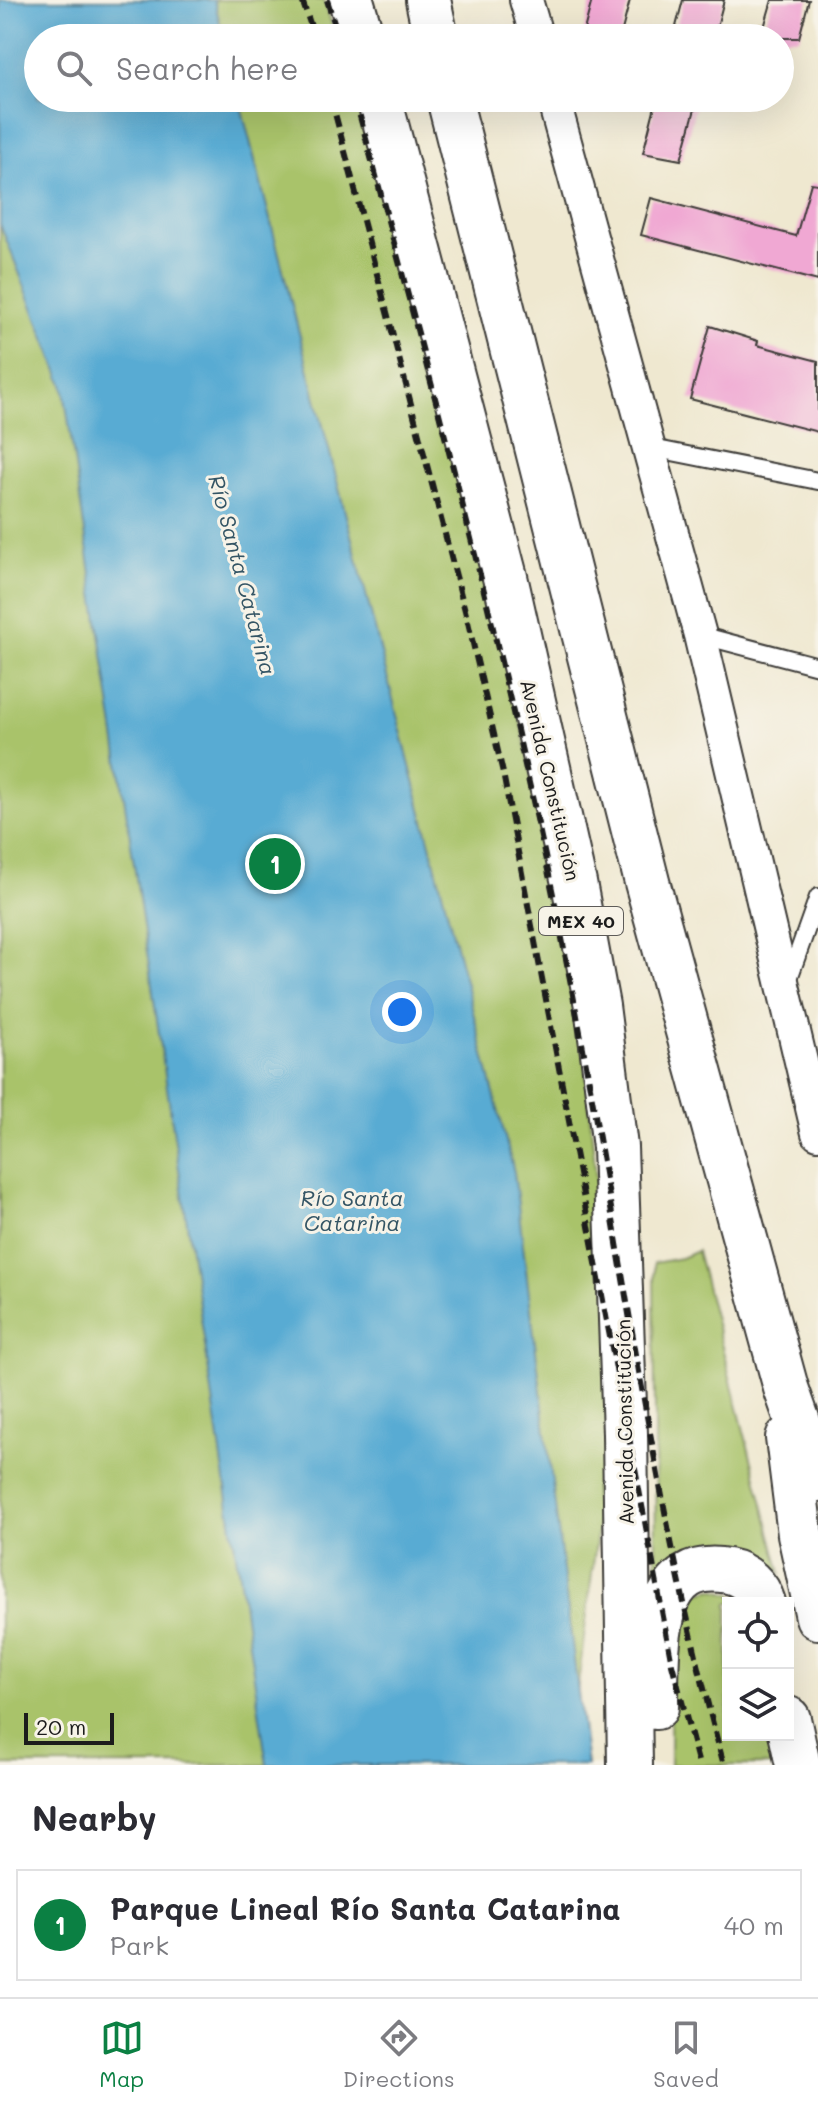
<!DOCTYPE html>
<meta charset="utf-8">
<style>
body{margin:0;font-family:Mali,sans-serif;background:#f2f2f3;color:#2b2b33}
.controls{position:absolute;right:24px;bottom:24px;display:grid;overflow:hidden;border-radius:0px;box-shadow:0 8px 32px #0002}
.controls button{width:72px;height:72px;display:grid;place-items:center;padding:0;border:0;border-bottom:2px solid #e1e1e2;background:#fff;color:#2b2b33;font:40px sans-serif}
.scale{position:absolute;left:24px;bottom:20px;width:90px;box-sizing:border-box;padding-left:8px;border:4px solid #1c1c1c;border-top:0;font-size:22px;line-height:28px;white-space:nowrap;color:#1c1c1c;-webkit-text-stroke:6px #f7f3e8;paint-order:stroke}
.you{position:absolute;left:402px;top:1012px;width:28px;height:28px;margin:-20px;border:6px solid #fff;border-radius:50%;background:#1a73e8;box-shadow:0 0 0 12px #1a73e833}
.badge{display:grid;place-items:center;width:52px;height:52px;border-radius:50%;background:#0b8043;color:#fff;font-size:26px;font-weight:700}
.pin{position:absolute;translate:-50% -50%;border:4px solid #fff;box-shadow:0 2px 8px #0006}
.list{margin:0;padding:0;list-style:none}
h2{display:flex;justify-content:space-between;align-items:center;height:104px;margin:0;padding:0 32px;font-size:34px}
h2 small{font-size:26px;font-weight:400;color:#7c7c81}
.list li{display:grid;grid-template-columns:52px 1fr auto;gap:24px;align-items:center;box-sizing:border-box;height:112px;margin:0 16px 16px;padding:0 16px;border:2px solid #e1e1e2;border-radius:0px}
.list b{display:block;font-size:30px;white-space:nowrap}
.list p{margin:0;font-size:26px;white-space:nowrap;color:#7c7c81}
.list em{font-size:26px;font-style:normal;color:#7c7c81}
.icon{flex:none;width:44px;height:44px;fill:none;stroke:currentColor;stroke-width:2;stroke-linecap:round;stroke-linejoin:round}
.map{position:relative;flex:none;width:818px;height:1765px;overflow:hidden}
.search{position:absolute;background:#fff;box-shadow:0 8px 32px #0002;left:24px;right:24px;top:24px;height:88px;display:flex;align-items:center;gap:20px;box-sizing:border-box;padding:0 28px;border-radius:44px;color:#7c7c81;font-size:30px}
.sheet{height:232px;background:#fff}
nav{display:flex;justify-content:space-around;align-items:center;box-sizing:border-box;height:112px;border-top:2px solid #e1e1e2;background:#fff;font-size:22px;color:#7c7c81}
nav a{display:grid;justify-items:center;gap:4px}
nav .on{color:#0b8043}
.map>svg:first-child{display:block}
.green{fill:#a9c36a;stroke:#627043;stroke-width:2}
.water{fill:#58abd3;stroke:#3a6478;stroke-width:2}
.building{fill:#f0a8d3}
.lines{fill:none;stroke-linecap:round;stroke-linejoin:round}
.lane-casing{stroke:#3c3b37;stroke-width:20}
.street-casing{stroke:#3c3b37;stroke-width:36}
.highway-casing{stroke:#3c3b37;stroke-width:48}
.lane{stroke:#fff;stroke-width:16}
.street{stroke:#fff;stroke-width:32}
.highway{stroke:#fff;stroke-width:44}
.rail{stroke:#1c1c1c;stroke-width:6;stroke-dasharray:12 6;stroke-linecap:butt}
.labels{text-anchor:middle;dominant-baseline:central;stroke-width:6;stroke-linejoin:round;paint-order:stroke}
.shield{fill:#f7f3e8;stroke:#5e5c59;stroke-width:2}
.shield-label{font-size:18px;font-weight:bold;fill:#1c1c1c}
.street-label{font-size:20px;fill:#1c1c1c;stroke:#f7f3e8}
.water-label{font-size:22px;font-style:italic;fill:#345565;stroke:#f7f3e8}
</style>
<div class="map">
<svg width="818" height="1765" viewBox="0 0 818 1765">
<rect width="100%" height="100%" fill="#f7f3e8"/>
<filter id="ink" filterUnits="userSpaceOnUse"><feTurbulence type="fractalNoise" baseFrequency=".0125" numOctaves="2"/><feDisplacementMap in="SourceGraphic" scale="16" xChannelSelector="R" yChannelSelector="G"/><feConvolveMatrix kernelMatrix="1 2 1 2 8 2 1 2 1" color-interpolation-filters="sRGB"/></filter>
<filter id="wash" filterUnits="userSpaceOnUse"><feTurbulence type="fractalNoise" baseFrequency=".006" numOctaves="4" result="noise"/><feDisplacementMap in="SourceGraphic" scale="32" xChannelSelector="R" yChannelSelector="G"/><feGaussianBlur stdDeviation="1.8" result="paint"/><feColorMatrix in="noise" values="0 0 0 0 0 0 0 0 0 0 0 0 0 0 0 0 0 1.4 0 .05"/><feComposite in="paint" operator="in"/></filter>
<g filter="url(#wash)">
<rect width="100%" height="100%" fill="#efe8d0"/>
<path class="green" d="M 0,0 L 324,0 L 336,38 L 38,38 L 38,98 L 354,98 L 391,217 L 519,714 L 580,1014 L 616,1382 L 568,1765 L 0,1765 Z
M 697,1251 L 781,1573 C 733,1540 703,1529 656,1571 L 654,1263 L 681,1258 Z
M 712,1589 L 731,1594 L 740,1603 L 728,1603 L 728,1735 L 775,1735 L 781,1765 L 670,1765 L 671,1636 L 694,1593 Z"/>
<path class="water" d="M 0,0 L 214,0 L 224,38 L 38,38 L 38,98 L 239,98 L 514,1172 L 587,1765 L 267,1765 L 63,384 L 0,224 Z"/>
<g id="blocks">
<path class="building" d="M 592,0 L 630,0 L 620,38 L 583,34 Z
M 683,0 L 724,0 L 714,38 L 673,38 Z
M 772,0 L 809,0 L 799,38 L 761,38 Z
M 657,98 L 698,98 L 681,160 L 643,153 Z
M 811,183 L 818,184 L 818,281 L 641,235 L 651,198 L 796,236 Z
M 710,326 L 758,341 L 757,345 L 818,361 L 818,432 L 690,399 Z"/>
</g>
</g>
<g filter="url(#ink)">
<use href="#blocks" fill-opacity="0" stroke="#3c3b37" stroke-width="2"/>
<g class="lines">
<defs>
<path id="lane" d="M 652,448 L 818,481
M 700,635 L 818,666
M 787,984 L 818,897"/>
<path id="street" d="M 526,0 L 537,38
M 553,98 L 700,635 L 818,1133"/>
<path id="highway" d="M 351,0 L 362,38
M 428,0 L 436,38
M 379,98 L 505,577 L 574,883 L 597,1006 L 615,1147 L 625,1434 L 630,1765
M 449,98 L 647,882 L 786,1388 L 818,1479
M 788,1438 L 800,1534 L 818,1617
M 656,1707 C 657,1655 649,1556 728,1571 C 745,1574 758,1587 763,1603
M 788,1719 L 798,1765"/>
</defs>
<use href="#lane" class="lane-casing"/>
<use href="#street" class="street-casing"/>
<use href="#highway" class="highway-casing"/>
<use href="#lane" class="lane"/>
<use href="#street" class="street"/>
<use href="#highway" class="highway"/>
<path class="rail" d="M 302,0 L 315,38
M 327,0 L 339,38
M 331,98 L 468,622 L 503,773 L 672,1664 L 699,1765
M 355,98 C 437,402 519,706 577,1016 C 624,1265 656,1520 724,1765"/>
</g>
</g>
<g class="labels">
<rect class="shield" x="539" y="907" width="84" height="28" rx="6"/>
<g class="shield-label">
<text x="581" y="921">MEX 40</text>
</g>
<g class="street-label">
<text transform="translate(551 780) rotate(77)">Avenida Constitución</text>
<text transform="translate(624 1422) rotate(-91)">Avenida Constitución</text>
</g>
<g class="water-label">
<text transform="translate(243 575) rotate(75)">Río Santa Catarina</text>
<text x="352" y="1197">Río Santa<tspan x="352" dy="25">Catarina</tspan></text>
</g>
</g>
</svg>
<div class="controls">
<button><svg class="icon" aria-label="locate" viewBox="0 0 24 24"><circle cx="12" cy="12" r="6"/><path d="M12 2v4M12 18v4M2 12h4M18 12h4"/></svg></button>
<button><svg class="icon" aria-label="layers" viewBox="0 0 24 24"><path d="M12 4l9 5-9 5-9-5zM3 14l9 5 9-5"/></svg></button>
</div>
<div class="scale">20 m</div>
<div class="you"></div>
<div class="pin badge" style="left:275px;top:864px">1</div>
<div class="search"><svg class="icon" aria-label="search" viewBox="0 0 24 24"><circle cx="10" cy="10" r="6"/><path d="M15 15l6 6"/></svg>Search here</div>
</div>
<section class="sheet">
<h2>Nearby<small></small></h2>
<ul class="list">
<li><span class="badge">1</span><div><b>Parque Lineal Río Santa Catarina</b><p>Park</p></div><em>40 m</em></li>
</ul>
</section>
<nav>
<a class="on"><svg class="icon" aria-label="map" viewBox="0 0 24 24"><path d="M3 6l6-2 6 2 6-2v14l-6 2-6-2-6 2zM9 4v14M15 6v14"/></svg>Map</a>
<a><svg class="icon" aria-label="directions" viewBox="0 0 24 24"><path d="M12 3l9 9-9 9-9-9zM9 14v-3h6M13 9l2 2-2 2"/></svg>Directions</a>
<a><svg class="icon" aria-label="saved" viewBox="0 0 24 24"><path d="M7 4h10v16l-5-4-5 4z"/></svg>Saved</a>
</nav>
